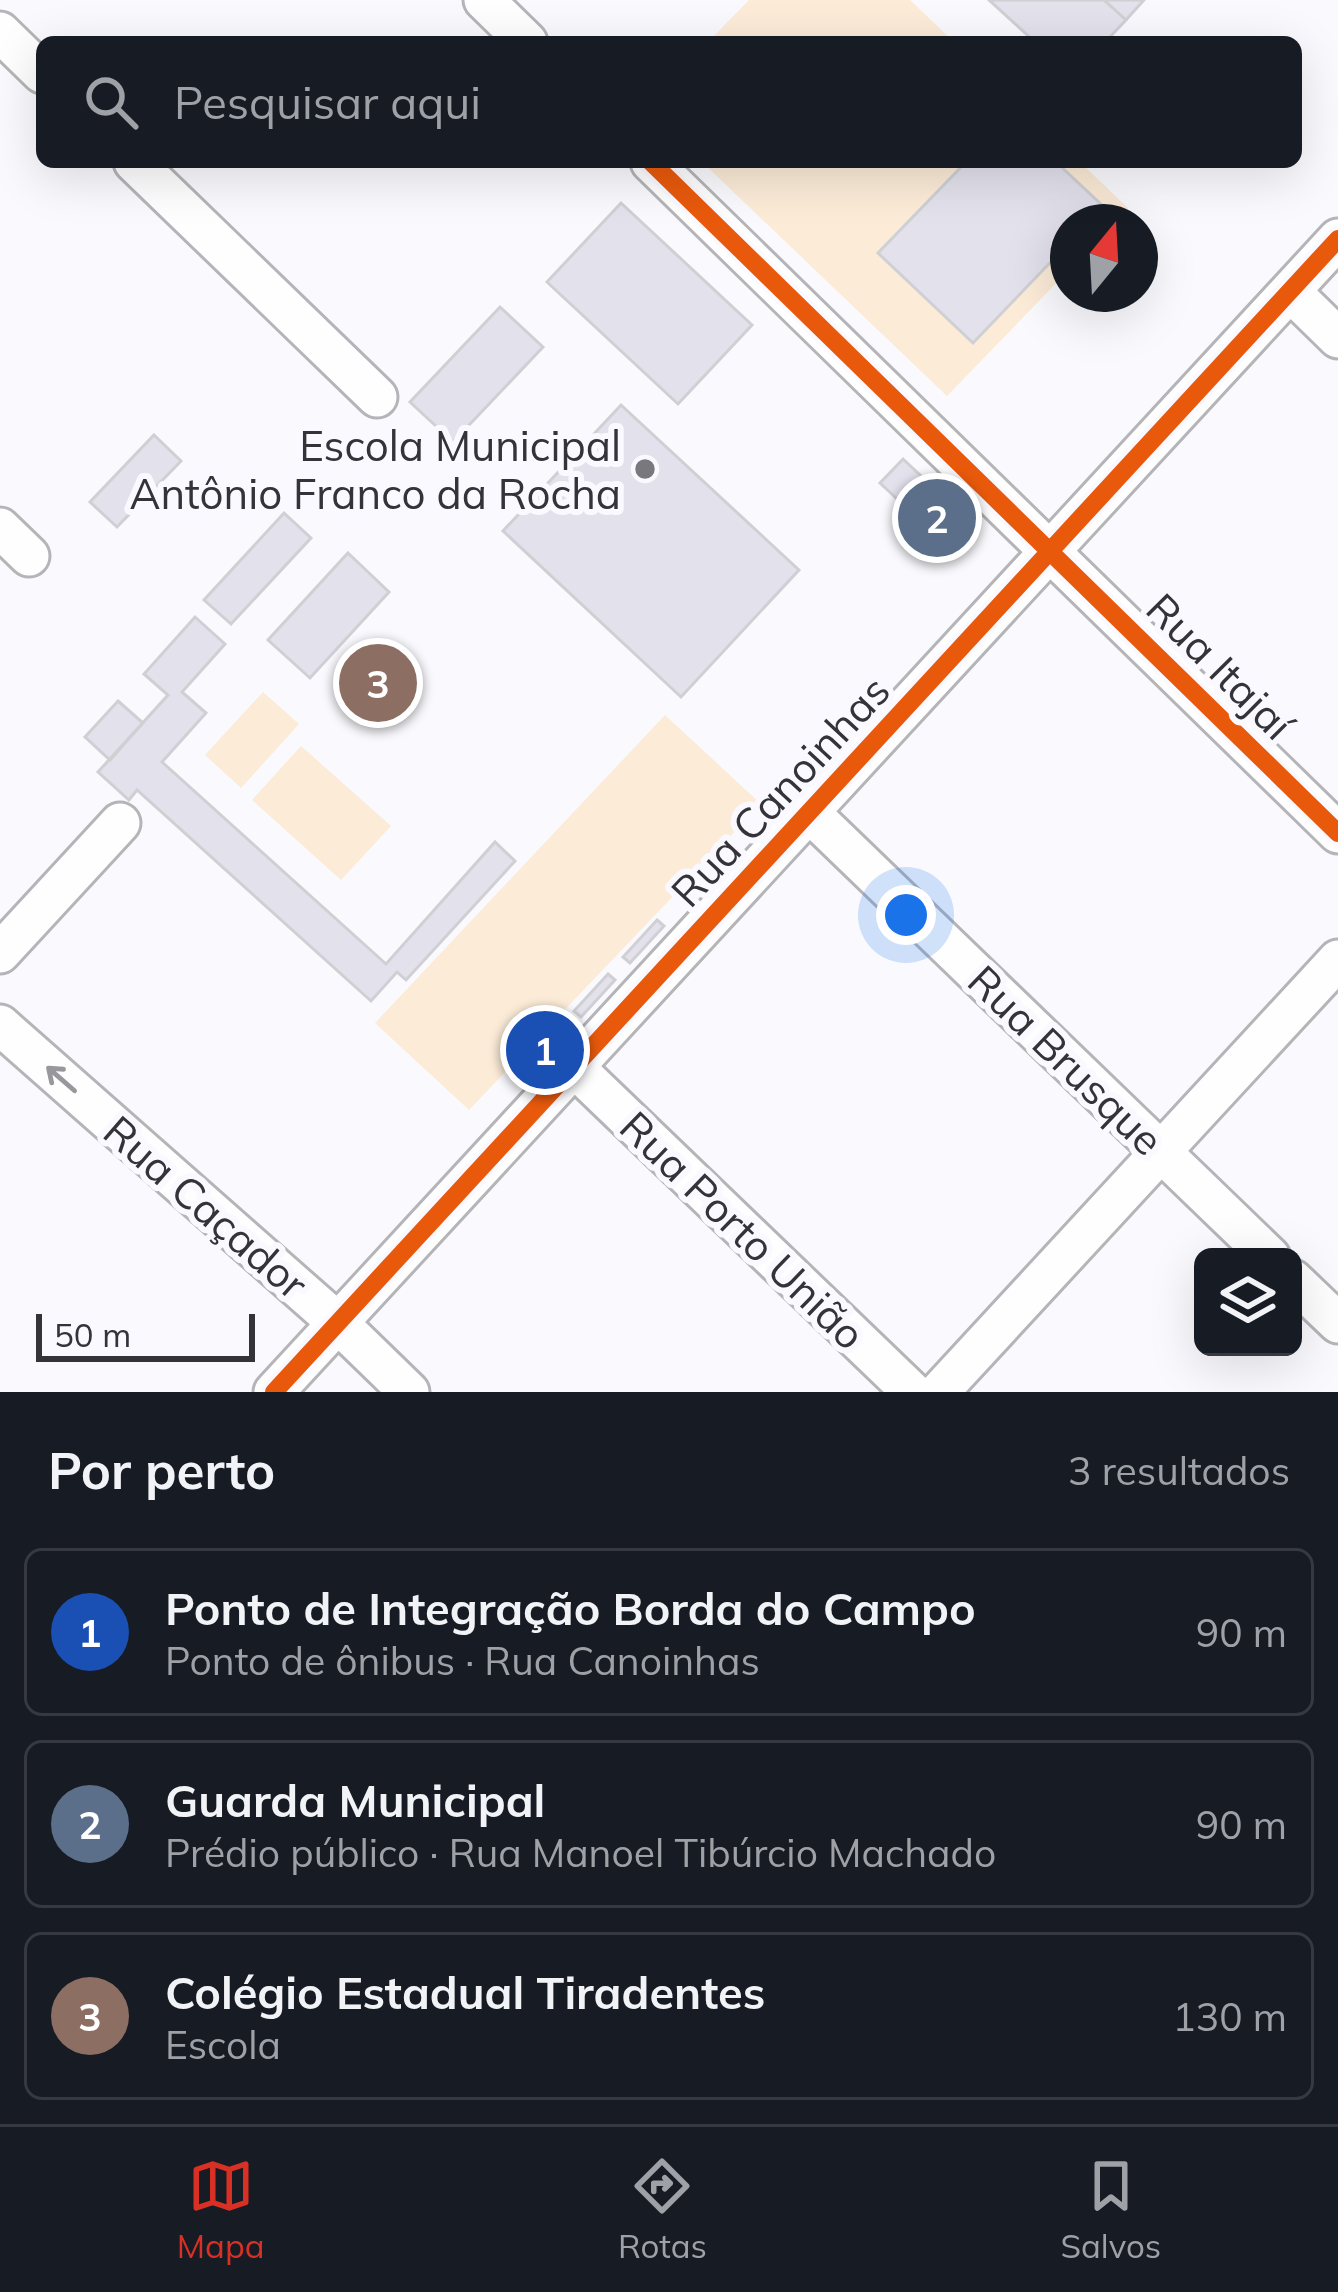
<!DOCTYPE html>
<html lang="pt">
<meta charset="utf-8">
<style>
body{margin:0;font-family:Mulish,sans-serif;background:#20242c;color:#f1f3f6}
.controls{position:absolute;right:36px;bottom:36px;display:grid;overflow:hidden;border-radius:18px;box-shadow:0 12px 48px #0002}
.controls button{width:108px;height:108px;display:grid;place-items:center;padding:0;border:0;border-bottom:3px solid #363941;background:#171b24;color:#f1f3f6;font:60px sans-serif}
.compass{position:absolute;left:1050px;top:204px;width:108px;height:108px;border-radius:50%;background:#171b24;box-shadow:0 12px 48px #0002;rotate:18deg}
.scale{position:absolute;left:36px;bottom:30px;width:219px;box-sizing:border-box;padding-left:12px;border:6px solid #333338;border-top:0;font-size:33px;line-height:42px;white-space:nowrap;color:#333338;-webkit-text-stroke:9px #f9f9ff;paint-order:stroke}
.you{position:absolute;left:906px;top:915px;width:42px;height:42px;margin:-30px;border:9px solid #fff;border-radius:50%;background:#1a73e8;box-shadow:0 0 0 18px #1a73e833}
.badge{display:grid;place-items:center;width:78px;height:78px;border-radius:50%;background:#d93025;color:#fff;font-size:39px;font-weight:700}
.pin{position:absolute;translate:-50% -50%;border:6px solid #fff;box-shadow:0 3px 12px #0006}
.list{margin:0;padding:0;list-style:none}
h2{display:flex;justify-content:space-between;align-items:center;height:156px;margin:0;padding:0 48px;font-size:51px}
h2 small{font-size:39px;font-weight:400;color:#9ea1a6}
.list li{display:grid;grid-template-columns:78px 1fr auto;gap:36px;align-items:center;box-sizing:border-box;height:168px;margin:0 24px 24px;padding:0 24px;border:3px solid #363941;border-radius:18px}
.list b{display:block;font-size:45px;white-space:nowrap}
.list p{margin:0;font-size:39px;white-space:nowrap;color:#9ea1a6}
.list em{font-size:39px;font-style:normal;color:#9ea1a6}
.icon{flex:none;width:66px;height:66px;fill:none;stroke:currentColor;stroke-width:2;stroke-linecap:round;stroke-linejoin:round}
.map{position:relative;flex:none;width:1338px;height:1392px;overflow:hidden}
.search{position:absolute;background:#171b24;box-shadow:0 12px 48px #0002;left:36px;right:36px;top:36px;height:132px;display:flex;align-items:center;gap:30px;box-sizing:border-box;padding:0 42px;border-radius:18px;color:#9ea1a6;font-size:45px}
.sheet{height:732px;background:#171b24}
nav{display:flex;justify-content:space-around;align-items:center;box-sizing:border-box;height:168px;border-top:3px solid #363941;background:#171b24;font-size:33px;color:#9ea1a6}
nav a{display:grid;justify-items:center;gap:6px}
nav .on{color:#d93025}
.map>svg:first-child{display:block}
.green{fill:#fbebd7}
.building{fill:#e2e1ec;stroke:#d0d0d4;stroke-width:3}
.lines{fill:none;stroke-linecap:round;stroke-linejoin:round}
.minor-casing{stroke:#b5b5b9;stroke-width:45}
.minor{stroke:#fefeff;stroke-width:39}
.cycleway-casing{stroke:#f9f9ff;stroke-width:26}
.cycleway{stroke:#e8590c;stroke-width:18}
.oneway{stroke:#98989c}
.poi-dot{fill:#79797d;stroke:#f9f9ff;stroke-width:4.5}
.labels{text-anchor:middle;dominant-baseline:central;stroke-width:12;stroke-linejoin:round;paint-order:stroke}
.poi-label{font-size:42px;fill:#333338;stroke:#f9f9ff;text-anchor:end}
.street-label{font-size:42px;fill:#333338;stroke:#f9f9ff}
</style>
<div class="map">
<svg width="1338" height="1392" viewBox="0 0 1338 1392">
<rect width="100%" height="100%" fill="#fafafe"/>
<path class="green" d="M 749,0 L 910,0 L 954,42 L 708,42 Z
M 702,162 L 1080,162 L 1128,208 L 1115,222 L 1068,222 L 1068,271 L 947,396 Z
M 263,692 L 299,724 L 241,788 L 205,755 Z
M 665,715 L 761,804 L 469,1110 L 375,1023 Z
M 301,746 L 391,826 L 341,880 L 252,800 Z"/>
<path class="building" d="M 989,0 L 1104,0 L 1126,20 L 1105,42 L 1035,42 Z
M 1104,0 L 1144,0 L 1126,20 Z
M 966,162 L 1056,162 L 1104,207 L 1089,222 L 1068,222 L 1068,244 L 973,343 L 878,253 Z
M 621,203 L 752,325 L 678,404 L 547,282 Z
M 500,307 L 543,347 L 453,442 L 410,402 Z
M 621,405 L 799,570 L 681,697 L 503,531 Z
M 154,435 L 181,461 L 117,527 L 90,502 Z
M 903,459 L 935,489 L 912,513 L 880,483 Z
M 284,513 L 311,538 L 231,624 L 204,600 Z
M 348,553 L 389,592 L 310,678 L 268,640 Z
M 195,617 L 225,644 L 182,692 L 206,713 L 162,762 L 386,964 L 495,842 L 515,861 L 406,980 L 397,972 L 371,1001 L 137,790 L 129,800 L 98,772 L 168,695 L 144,674 Z
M 118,701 L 143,723 L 110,760 L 85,737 Z
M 657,920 L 664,926 L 630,963 L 623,957 Z
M 608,974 L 615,980 L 581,1017 L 574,1011 Z
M 559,1029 L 566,1035 L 531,1072 L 525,1066 Z"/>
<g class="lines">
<defs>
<path id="minor" d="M 484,0 L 527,42
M 0,32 L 42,73
M 134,162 L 377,397
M 651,162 L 1338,833
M 1290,291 L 1338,338
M 0,528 L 29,556
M 809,812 L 1270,1257
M 0,953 L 120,823
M 0,1025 L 338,1323 L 409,1392
M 574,1067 L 912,1392
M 1293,1280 L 1338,1323
M 274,1392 L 1338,239
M 939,1392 L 1338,960"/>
</defs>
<use href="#minor" class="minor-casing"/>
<use href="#minor" class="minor"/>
<defs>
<path id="cycleway" d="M 651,162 L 1338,833
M 274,1392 L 1338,239"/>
</defs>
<use href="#cycleway" class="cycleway-casing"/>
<use href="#cycleway" class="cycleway"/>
</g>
<defs><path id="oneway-shaft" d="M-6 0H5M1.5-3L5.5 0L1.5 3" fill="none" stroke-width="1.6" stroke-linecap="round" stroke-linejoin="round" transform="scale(3)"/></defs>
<use class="oneway" href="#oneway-shaft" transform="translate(61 1079) rotate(-139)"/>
<circle class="poi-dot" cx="645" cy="469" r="12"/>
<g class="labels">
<g class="poi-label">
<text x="621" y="445">Escola Municipal<tspan x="621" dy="48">Antônio Franco da Rocha</tspan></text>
</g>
<g class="street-label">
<text transform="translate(1220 666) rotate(45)">Rua Itajaí</text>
<text transform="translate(780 791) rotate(-47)">Rua Canoinhas</text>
<text transform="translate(1066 1060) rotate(44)">Rua Brusque</text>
<text transform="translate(206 1207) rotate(41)">Rua Caçador</text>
<text transform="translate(743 1230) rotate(44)">Rua Porto União</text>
</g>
</g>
</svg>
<div class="controls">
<button><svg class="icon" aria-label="layers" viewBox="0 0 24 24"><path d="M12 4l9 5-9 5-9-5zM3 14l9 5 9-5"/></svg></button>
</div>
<svg class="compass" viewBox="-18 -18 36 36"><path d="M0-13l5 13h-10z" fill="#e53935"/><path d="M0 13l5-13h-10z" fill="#9ea1a6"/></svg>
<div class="scale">50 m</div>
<div class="you"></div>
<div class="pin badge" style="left:545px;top:1050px;background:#1a4fb4">1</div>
<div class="pin badge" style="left:937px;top:518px;background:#5c6f8a">2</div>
<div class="pin badge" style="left:378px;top:683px;background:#8d6e63">3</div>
<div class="search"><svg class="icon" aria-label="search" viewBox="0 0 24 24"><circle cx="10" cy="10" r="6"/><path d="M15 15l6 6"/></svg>Pesquisar aqui</div>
</div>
<section class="sheet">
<h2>Por perto<small>3 resultados</small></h2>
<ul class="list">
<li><span class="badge" style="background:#1a4fb4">1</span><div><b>Ponto de Integração Borda do Campo</b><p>Ponto de ônibus · Rua Canoinhas</p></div><em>90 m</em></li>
<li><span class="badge" style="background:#5c6f8a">2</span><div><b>Guarda Municipal</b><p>Prédio público · Rua Manoel Tibúrcio Machado</p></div><em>90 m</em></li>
<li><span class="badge" style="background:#8d6e63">3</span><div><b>Colégio Estadual Tiradentes</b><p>Escola</p></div><em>130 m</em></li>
</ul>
</section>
<nav>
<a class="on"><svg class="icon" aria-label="map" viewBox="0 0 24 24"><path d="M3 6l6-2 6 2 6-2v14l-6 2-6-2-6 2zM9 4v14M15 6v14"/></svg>Mapa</a>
<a><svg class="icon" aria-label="directions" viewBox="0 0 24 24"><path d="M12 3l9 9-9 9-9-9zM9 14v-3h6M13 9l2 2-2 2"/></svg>Rotas</a>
<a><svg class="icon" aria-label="saved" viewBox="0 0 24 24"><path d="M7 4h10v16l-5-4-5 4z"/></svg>Salvos</a>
</nav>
